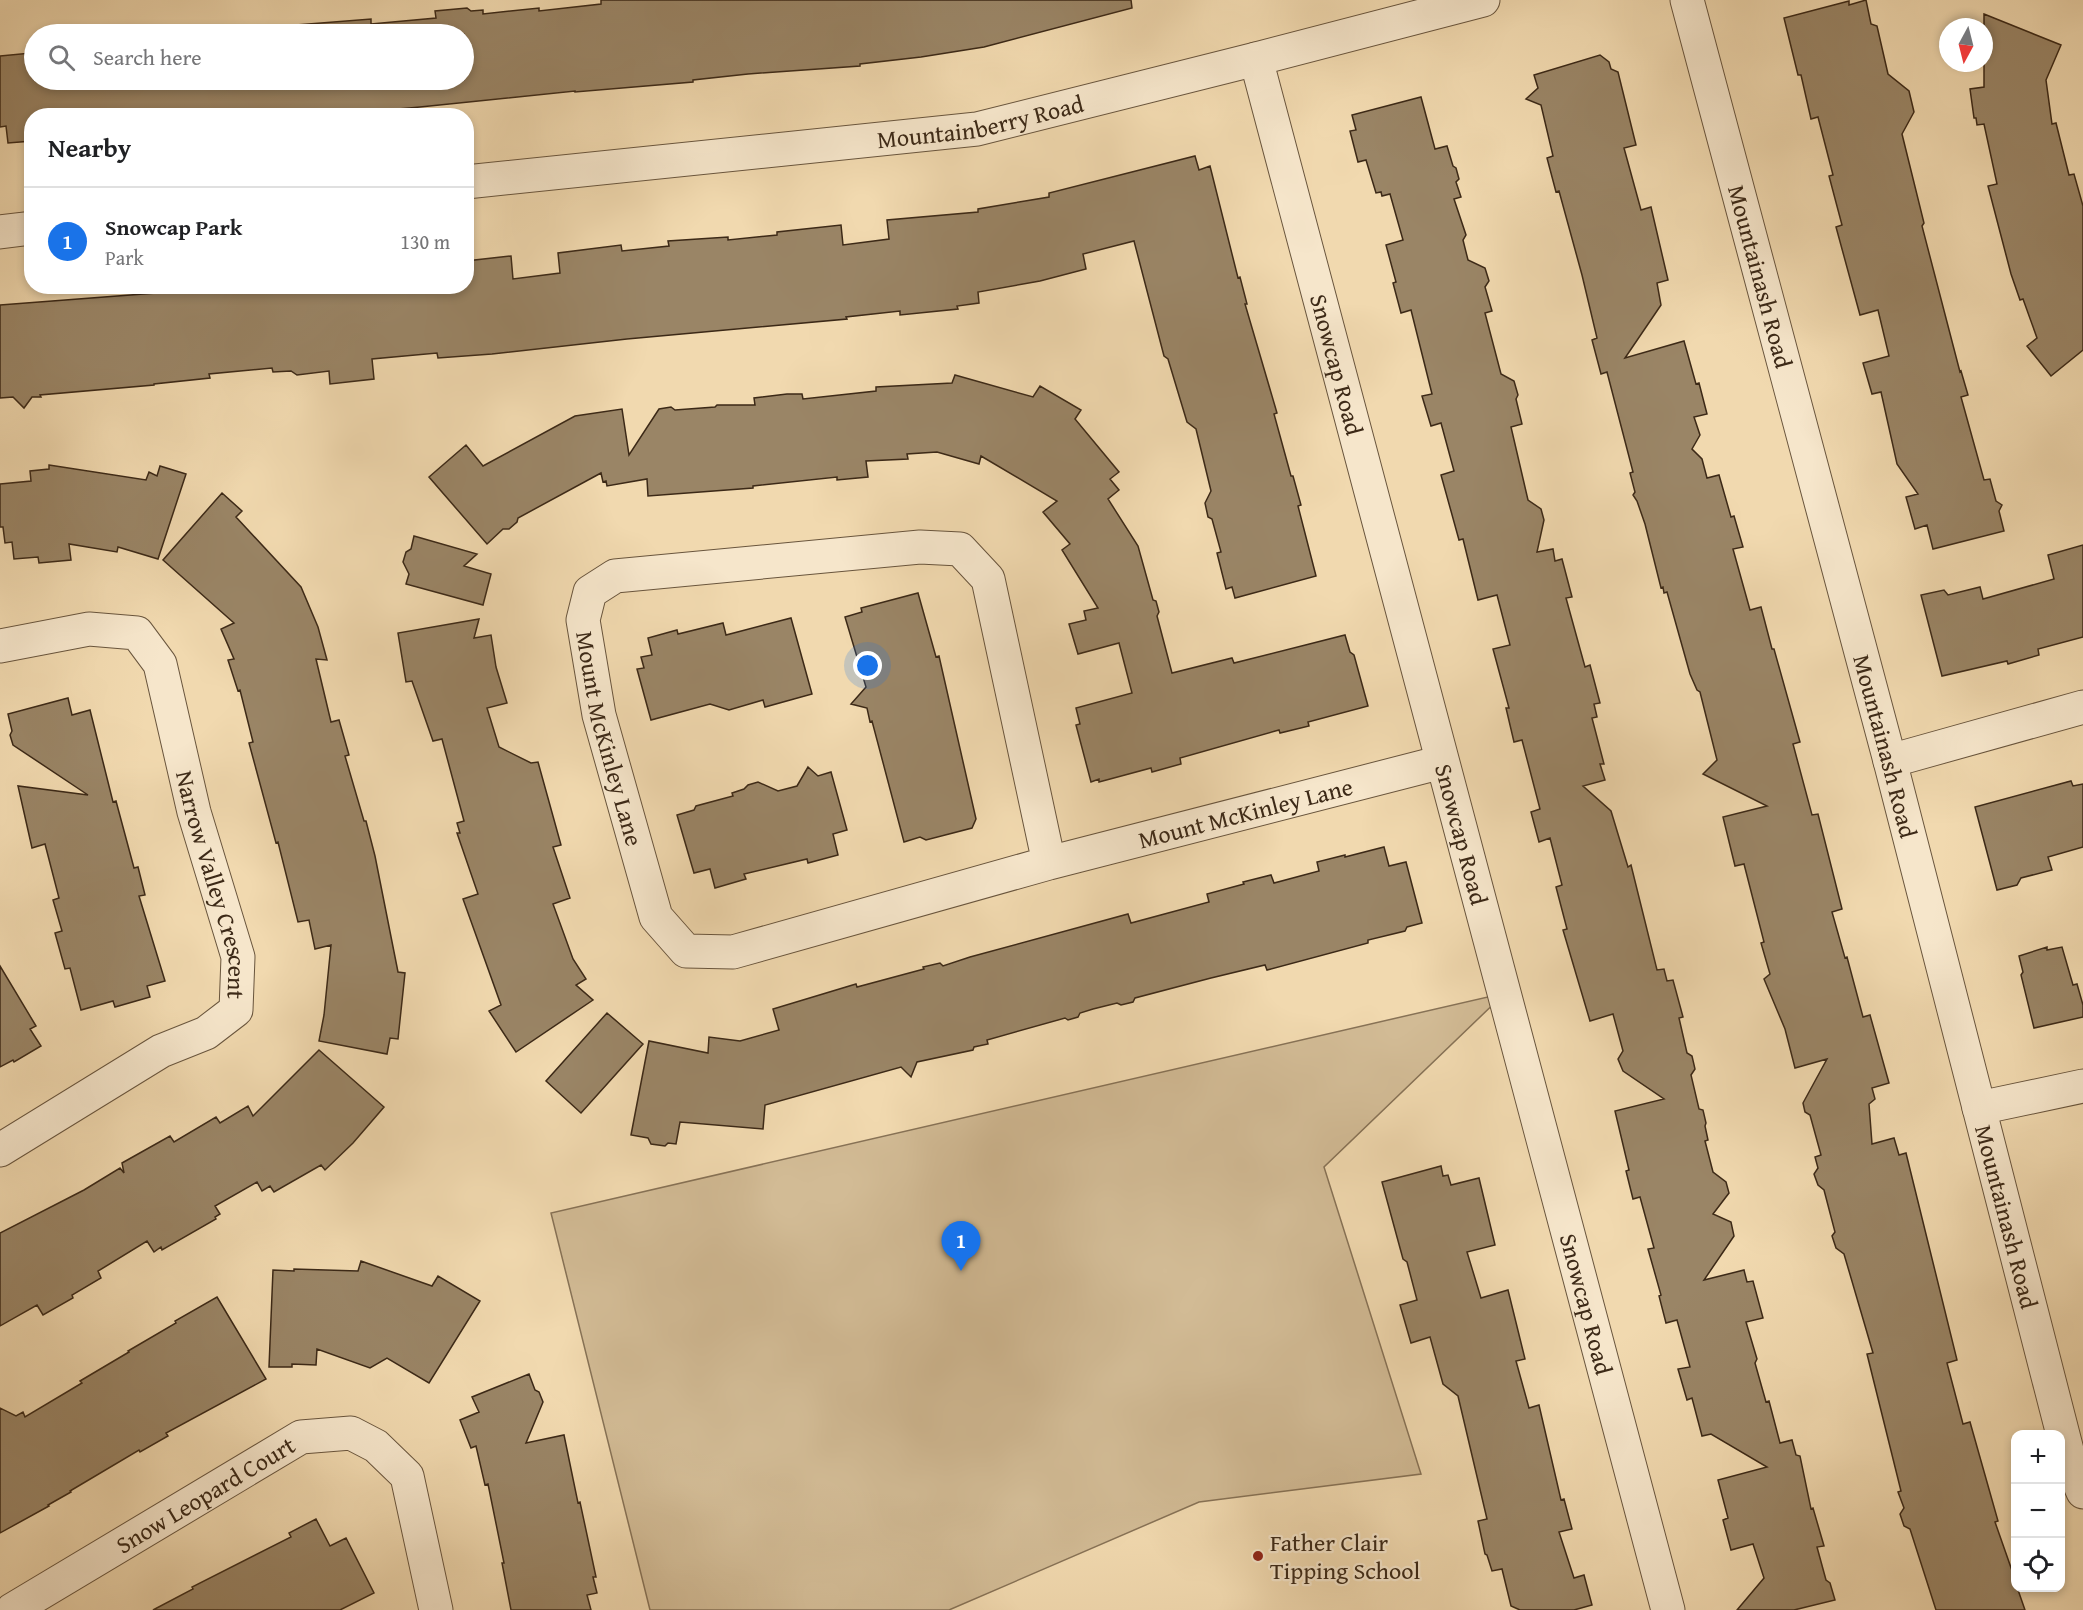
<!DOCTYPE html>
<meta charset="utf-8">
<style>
body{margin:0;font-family:"Gentium Book Plus",serif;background:#f6f6f6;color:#202124}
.controls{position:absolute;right:18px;bottom:18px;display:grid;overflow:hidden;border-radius:12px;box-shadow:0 3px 9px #0003}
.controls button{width:54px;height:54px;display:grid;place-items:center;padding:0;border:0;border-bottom:2px solid #e0e0e0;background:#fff;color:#202124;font:30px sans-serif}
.compass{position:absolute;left:1939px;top:18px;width:54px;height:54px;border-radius:50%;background:#fff;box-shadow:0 3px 9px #0003;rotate:187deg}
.you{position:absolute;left:868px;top:666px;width:21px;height:21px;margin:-15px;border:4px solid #fff;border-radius:50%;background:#1a73e8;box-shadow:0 0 0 9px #1a73e833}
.badge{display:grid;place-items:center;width:39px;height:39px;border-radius:50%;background:#1a73e8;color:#fff;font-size:20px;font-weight:700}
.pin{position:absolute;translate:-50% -50px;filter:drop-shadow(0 2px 3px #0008)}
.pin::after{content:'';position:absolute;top:32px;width:21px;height:18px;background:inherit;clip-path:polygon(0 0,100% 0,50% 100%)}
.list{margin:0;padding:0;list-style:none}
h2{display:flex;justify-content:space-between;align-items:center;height:78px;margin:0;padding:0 24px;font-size:26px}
h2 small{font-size:20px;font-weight:400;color:#757577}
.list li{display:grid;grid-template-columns:39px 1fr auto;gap:18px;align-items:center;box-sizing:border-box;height:108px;padding:0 24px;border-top:2px solid #e0e0e0}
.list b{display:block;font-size:22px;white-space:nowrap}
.list p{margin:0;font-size:20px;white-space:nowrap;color:#757577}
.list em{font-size:20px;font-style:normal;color:#757577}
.icon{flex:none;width:33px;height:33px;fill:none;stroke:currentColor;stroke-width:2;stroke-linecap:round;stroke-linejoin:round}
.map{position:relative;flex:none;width:2083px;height:1610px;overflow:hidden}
.search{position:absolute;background:#fff;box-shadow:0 3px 9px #0003;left:24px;top:24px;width:450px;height:66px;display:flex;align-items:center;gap:15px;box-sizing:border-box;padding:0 21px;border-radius:33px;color:#757577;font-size:22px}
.panel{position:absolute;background:#fff;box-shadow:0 3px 9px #0003;left:24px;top:108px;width:450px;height:186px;border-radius:24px}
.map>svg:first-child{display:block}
.green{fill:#d2bb95;stroke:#877256;stroke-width:1.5}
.building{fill:#9a8566;stroke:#3c2917;stroke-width:1.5}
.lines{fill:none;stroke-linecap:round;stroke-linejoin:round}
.minor-casing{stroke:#69553d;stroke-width:35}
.minor{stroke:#f6e6cb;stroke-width:33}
.poi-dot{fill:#8f2418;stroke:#f6e6cb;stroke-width:2}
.labels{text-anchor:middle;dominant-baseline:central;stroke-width:4.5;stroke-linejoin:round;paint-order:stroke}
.street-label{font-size:24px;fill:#3c2917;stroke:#f6e6cb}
.poi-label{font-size:24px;fill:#3c2917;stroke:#f6e6cb;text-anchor:start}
</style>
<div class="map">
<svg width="2083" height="1610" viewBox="0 0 2083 1610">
<rect width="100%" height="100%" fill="#f1d9af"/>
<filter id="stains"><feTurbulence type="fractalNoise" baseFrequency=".00333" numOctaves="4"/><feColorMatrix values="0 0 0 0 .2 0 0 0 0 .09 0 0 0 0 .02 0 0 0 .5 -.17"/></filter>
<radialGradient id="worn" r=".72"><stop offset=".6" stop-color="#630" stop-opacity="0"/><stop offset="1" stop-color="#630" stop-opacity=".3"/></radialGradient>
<path class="green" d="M 1505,993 L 1324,1167 L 1421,1474 L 1199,1502 L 949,1610 L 650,1610 L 551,1213 Z"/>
<path class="building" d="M 601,0 L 1131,0 L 1132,8 L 984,47 L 921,57 L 860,64 L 860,66 L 748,74 L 693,80 L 693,82 L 575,92 L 575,91 L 420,107 L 322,116 L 32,116 L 32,141 L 8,143 L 6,126 L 0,127 L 0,56 L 31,53 L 34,80 L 464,80 L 464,34 L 249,34 L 271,33 L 271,27 L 371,19 L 371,24 L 436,18 L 435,11 L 467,8 L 471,11 L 483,10 L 483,14 L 539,8 L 539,11 L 601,4 Z
M 1866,0 L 1871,24 L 1877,26 L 1888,74 L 1909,91 L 1914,112 L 1902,134 L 1924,223 L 1922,226 L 1960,372 L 1961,371 L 1968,395 L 1961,397 L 1984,480 L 1990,479 L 1996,501 L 2002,505 L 1999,511 L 2004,531 L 1933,549 L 1927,525 L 1915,529 L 1906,497 L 1918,494 L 1897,464 L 1881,392 L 1872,394 L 1863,363 L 1889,356 L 1878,310 L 1860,315 L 1836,227 L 1842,225 L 1829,176 L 1833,175 L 1818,117 L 1811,119 L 1801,75 L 1798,75 L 1784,18 L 1849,1 L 1849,5 Z
M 1984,14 L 2061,45 L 2046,80 L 2052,124 L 2056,123 L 2069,175 L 2074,174 L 2083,206 L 2083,350 L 2051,376 L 2027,346 L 2037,338 L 2023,299 L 2020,300 L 2011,274 L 1988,186 L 1997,184 L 1984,124 L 1977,125 L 1976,118 L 1974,118 L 1970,89 L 1984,87 Z
M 1600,55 L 1609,62 L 1611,69 L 1618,72 L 1636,145 L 1624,148 L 1641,210 L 1651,207 L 1668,280 L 1657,283 L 1661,305 L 1625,358 L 1684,341 L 1696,384 L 1699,383 L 1707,414 L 1694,417 L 1700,435 L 1692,449 L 1702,459 L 1707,478 L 1719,475 L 1731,517 L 1734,516 L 1743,547 L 1733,549 L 1750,610 L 1761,607 L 1772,649 L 1774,649 L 1800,742 L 1793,744 L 1812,815 L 1818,814 L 1842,909 L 1832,912 L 1845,958 L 1847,957 L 1863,1017 L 1870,1015 L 1889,1083 L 1872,1088 L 1875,1099 L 1869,1104 L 1872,1144 L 1894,1138 L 1899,1155 L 1906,1153 L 1957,1360 L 1947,1363 L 1963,1424 L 1970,1422 L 1998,1521 L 1995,1522 L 2016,1582 L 2016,1587 L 2017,1587 L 2025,1610 L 1936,1610 L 1910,1529 L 1904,1526 L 1900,1514 L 1904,1508 L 1898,1492 L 1901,1491 L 1867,1354 L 1873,1353 L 1844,1254 L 1836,1248 L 1832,1236 L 1835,1232 L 1824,1190 L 1818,1185 L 1814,1174 L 1818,1168 L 1815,1157 L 1821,1155 L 1810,1115 L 1805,1112 L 1803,1103 L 1827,1059 L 1795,1068 L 1785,1029 L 1764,979 L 1770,974 L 1761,943 L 1764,942 L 1744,864 L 1735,866 L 1723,817 L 1767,806 L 1703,774 L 1717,760 L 1700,692 L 1697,690 L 1690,674 L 1667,592 L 1664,593 L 1663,587 L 1661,588 L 1645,524 L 1637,501 L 1633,495 L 1635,492 L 1630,473 L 1633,472 L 1607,372 L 1601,374 L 1592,340 L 1597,338 L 1582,275 L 1559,191 L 1556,192 L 1547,158 L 1553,156 L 1541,105 L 1526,99 L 1538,88 L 1534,75 Z
M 1421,97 L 1435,149 L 1447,146 L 1453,166 L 1456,168 L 1459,179 L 1456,182 L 1461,197 L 1454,199 L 1466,235 L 1463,240 L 1468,260 L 1485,268 L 1489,281 L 1485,287 L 1492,311 L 1485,313 L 1501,374 L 1514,381 L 1518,395 L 1516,399 L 1522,424 L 1511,427 L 1528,500 L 1541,509 L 1544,520 L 1537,552 L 1553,549 L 1555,561 L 1562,559 L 1572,597 L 1566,598 L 1585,667 L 1590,665 L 1600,703 L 1594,704 L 1597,717 L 1592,718 L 1604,764 L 1600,764 L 1605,780 L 1583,786 L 1611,811 L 1628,867 L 1631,865 L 1657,970 L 1664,969 L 1667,981 L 1673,980 L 1683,1017 L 1679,1018 L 1687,1053 L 1692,1056 L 1695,1069 L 1691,1075 L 1699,1109 L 1703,1110 L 1706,1123 L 1705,1126 L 1708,1140 L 1705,1141 L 1713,1172 L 1726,1182 L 1729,1193 L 1713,1214 L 1731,1222 L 1734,1236 L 1704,1280 L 1744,1270 L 1747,1282 L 1753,1281 L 1763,1318 L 1746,1322 L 1757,1359 L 1755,1363 L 1766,1402 L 1769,1401 L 1780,1443 L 1792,1440 L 1796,1455 L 1800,1456 L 1811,1509 L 1813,1508 L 1824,1546 L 1817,1547 L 1826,1580 L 1830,1583 L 1835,1600 L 1794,1610 L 1737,1610 L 1764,1578 L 1753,1544 L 1731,1550 L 1723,1520 L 1728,1518 L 1718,1480 L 1767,1467 L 1711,1434 L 1702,1436 L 1692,1398 L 1687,1400 L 1678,1369 L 1690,1367 L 1677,1320 L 1666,1323 L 1659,1296 L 1661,1295 L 1648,1249 L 1654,1248 L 1640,1197 L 1633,1199 L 1626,1171 L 1629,1170 L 1615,1111 L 1664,1099 L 1623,1071 L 1618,1059 L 1623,1051 L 1613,1014 L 1590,1021 L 1563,930 L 1567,929 L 1556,887 L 1562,885 L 1550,838 L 1539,842 L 1531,812 L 1540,809 L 1522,740 L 1514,742 L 1506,708 L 1509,708 L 1493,649 L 1510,645 L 1497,595 L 1478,600 L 1463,539 L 1459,540 L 1441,475 L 1454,471 L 1441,423 L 1431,426 L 1422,396 L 1432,394 L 1411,310 L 1401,313 L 1393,283 L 1396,282 L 1386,245 L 1403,240 L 1390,194 L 1382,196 L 1381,192 L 1376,193 L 1366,160 L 1358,162 L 1350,131 L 1356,130 L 1352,115 Z
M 1195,156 L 1199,170 L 1210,166 L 1238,278 L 1240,277 L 1247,304 L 1245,304 L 1277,413 L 1274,414 L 1291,476 L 1293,476 L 1301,505 L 1298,506 L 1316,576 L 1235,598 L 1232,587 L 1226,589 L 1217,553 L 1221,552 L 1212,519 L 1208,517 L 1205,503 L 1211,491 L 1196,429 L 1187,422 L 1168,359 L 1164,356 L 1134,241 L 1083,254 L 1086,269 L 1040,281 L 978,292 L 979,303 L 957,306 L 958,309 L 900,315 L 900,311 L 846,317 L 847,319 L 627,339 L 492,354 L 438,358 L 437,353 L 372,359 L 374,379 L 330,384 L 329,371 L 297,375 L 291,371 L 273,372 L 272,368 L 209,374 L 210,378 L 154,384 L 154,385 L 40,395 L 41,397 L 32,397 L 24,408 L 13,397 L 0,398 L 0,305 L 169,292 L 169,289 L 193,286 L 466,286 L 466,261 L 511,256 L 513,279 L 560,273 L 558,253 L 621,245 L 622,251 L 669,246 L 668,241 L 728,237 L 728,240 L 777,235 L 777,232 L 841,225 L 843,245 L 889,239 L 887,220 L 978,212 L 978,209 L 1049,197 L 1049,193 Z
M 955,375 L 1033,397 L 1040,386 L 1081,410 L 1075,419 L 1119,472 L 1110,479 L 1119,490 L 1108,499 L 1138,546 L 1153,600 L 1156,601 L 1159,612 L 1157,616 L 1172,673 L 1232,658 L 1234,663 L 1345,635 L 1350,652 L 1354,655 L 1368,706 L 1308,722 L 1309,726 L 1280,733 L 1279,730 L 1180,758 L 1181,764 L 1152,772 L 1151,768 L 1099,782 L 1099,779 L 1091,782 L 1076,725 L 1080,724 L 1076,708 L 1132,693 L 1119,643 L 1078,654 L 1069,624 L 1086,620 L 1084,611 L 1098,608 L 1062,550 L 1070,544 L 1043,512 L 1057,501 L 981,456 L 979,464 L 937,452 L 907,454 L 908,459 L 866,461 L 868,477 L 837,480 L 837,477 L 753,486 L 753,488 L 648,496 L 647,479 L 607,486 L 606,481 L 603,482 L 601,473 L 518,518 L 517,522 L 509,529 L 503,529 L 487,544 L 429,477 L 466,445 L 483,466 L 575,416 L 622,409 L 629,455 L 659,409 L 671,407 L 675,410 L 715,407 L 717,405 L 755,405 L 754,398 L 787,394 L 802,394 L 803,399 L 876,391 L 876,387 L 952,383 Z
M 49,465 L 146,480 L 149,472 L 157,476 L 160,466 L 186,474 L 158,559 L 118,547 L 117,552 L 69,544 L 71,560 L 39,563 L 38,557 L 14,559 L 12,542 L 5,543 L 3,527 L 0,527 L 0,484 L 31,481 L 30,471 L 49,469 Z
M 222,493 L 242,511 L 236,517 L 301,587 L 318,627 L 327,660 L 316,659 L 331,722 L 339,720 L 349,755 L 345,756 L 364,821 L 366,821 L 375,856 L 398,972 L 405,973 L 398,1039 L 390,1038 L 387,1054 L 319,1041 L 324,1015 L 331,945 L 315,949 L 309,920 L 298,922 L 278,842 L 276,843 L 249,743 L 253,742 L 240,690 L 238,691 L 228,660 L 234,659 L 221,629 L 234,623 L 163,560 Z
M 414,536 L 477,554 L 464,566 L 491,574 L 483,605 L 406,584 L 409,574 L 403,562 L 406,552 L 411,549 Z
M 2083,545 L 2083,637 L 2038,649 L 2039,655 L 2008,664 L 2007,661 L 1942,676 L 1921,595 L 1944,590 L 1948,595 L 1980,587 L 1983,599 L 2054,579 L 2048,555 Z
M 918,593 L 936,657 L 939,656 L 976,819 L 972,828 L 926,840 L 920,837 L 904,842 L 872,721 L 870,722 L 867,708 L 851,704 L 866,687 L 845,617 L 862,612 L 861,608 Z
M 791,618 L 812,694 L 765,707 L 763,700 L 729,710 L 710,704 L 651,720 L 637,669 L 644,668 L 641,657 L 652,655 L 648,638 L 677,630 L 678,634 L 723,623 L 726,635 Z
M 479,619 L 474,638 L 491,635 L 496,667 L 507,703 L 487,708 L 499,747 L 531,763 L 538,762 L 561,845 L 553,847 L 570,898 L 553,904 L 573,959 L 586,979 L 576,985 L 593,1000 L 516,1052 L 489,1011 L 501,1005 L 463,899 L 478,894 L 457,833 L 460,833 L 457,823 L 464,821 L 442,739 L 433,741 L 412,681 L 406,682 L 398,633 Z
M 68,698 L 72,715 L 90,710 L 113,802 L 116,801 L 134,868 L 138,867 L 145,895 L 139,896 L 165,981 L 147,986 L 150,997 L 115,1007 L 113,1001 L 81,1010 L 70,968 L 65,969 L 55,933 L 62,931 L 53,900 L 59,898 L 45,844 L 32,848 L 18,786 L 88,795 L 13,745 L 10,735 L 12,731 L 8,714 Z
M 808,767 L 818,776 L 831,772 L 847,830 L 833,834 L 838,855 L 808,863 L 807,859 L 744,874 L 746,879 L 715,888 L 710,869 L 694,873 L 677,815 L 694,810 L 696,806 L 733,796 L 732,793 L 744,789 L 748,785 L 758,782 L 778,791 L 797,786 Z
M 2071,781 L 2073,786 L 2083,784 L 2083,847 L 2048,857 L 2052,870 L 2021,878 L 2017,885 L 1997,890 L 1975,807 Z
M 1384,847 L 1389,866 L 1406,862 L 1422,923 L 1407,927 L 1405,931 L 1368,940 L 1368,943 L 1267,970 L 1265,965 L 1211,978 L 1135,998 L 1133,1002 L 1121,1005 L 1117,1003 L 1093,1009 L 1080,1013 L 1078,1017 L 1068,1020 L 1065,1018 L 987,1040 L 988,1044 L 974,1047 L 973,1050 L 917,1062 L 911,1077 L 901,1067 L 765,1105 L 763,1129 L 680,1122 L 676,1144 L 668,1143 L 665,1146 L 651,1144 L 648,1138 L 631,1135 L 649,1041 L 708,1053 L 709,1037 L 740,1041 L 779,1030 L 773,1009 L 856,984 L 857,987 L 924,969 L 923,967 L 940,963 L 943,966 L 970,957 L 1128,914 L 1131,923 L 1209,902 L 1207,894 L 1244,884 L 1243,882 L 1271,875 L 1274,883 L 1319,871 L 1317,862 L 1345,855 L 1345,857 Z
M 2047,947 L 2047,950 L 2062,947 L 2073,985 L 2077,984 L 2083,1005 L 2083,1017 L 2034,1028 L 2021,975 L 2023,972 L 2019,956 Z
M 0,966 L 36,1026 L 30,1029 L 41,1046 L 14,1062 L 13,1060 L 0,1067 Z
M 607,1013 L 643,1044 L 581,1113 L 546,1081 Z
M 319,1050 L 384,1107 L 353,1143 L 325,1170 L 321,1165 L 274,1192 L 270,1186 L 262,1191 L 257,1182 L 215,1206 L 220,1214 L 215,1217 L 216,1219 L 162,1250 L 161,1247 L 154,1252 L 147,1241 L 98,1271 L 101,1278 L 72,1295 L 73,1298 L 43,1315 L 37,1305 L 0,1326 L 0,1233 L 84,1190 L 120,1168 L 124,1173 L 122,1163 L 170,1136 L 174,1142 L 216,1117 L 220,1123 L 248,1106 L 253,1116 Z
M 1441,1166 L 1443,1176 L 1448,1175 L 1451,1185 L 1479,1178 L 1495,1245 L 1467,1252 L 1481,1298 L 1508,1290 L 1525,1359 L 1516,1361 L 1529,1408 L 1539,1405 L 1561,1500 L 1564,1499 L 1572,1529 L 1559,1532 L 1574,1578 L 1584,1575 L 1592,1605 L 1574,1610 L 1520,1610 L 1511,1606 L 1502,1569 L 1492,1571 L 1487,1555 L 1485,1554 L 1478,1521 L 1487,1519 L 1458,1396 L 1443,1384 L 1430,1337 L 1411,1343 L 1400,1305 L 1417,1300 L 1407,1262 L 1403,1259 L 1382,1182 Z
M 361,1261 L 432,1286 L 438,1276 L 480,1301 L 429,1383 L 387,1358 L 370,1368 L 317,1349 L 316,1365 L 292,1364 L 292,1367 L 269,1367 L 273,1270 L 294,1271 L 294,1269 L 358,1271 Z
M 217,1297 L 266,1379 L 166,1433 L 168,1436 L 140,1452 L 139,1450 L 70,1491 L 71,1492 L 48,1505 L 49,1506 L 0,1533 L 0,1408 L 16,1416 L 23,1412 L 25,1417 L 82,1383 L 80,1381 L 129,1352 L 128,1351 L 176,1323 L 175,1321 Z
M 529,1374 L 535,1390 L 539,1392 L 543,1402 L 526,1443 L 564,1435 L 578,1503 L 580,1502 L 596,1577 L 593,1577 L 597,1593 L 587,1595 L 591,1610 L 511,1610 L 502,1563 L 504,1563 L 488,1484 L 485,1485 L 476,1446 L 471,1448 L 460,1420 L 479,1412 L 472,1397 Z
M 316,1519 L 330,1546 L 346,1538 L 374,1593 L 340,1610 L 153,1610 L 193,1589 L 192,1587 L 291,1537 L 289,1533 Z"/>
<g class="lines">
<defs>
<g id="minor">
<path id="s1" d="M 1687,0 L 1890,761 L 2070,1462 L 2083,1492"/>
<path id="s2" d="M 1256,59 L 1668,1610"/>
<path id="s3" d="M 466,182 L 977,129 L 1256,59 L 1483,0"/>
<path d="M 0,232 L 32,228"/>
<path id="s4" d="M 0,646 L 89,629 L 137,633 L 160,664 L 194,812 L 238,957 L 236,1010 L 206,1033 L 161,1051 L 0,1150"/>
<path d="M 1890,761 L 2083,707"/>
<path id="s5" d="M 1049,863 L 988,579 L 960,549 L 920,547 L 615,576 L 590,592 L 583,620 L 599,715 L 656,917 L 686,951 L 733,952 L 1049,863 L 1442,762"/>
<path d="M 1979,1108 L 2083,1086"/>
<path id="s6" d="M 12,1610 L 301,1437 L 351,1433 L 376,1446 L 407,1476 L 436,1610"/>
</g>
</defs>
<use href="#minor" class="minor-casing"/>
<use href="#minor" class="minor"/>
</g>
<circle class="poi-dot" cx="1258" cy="1556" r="6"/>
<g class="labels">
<g class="street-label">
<text stroke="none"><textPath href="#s3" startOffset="518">Mountainberry Road</textPath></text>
<text stroke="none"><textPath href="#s1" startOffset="286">Mountainash Road</textPath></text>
<text stroke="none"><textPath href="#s2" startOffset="316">Snowcap Road</textPath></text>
<text stroke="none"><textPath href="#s5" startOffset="858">Mount McKinley Lane</textPath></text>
<text stroke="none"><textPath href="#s1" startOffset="772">Mountainash Road</textPath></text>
<text stroke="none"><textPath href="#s5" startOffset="1666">Mount McKinley Lane</textPath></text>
<text stroke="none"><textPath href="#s2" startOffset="802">Snowcap Road</textPath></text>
<text stroke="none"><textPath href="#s4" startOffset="405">Narrow Valley Crescent</textPath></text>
<text stroke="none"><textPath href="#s1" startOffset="1258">Mountainash Road</textPath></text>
<text stroke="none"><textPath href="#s2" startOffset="1288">Snowcap Road</textPath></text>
<text stroke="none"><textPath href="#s6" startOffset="225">Snow Leopard Court</textPath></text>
</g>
<g class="poi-label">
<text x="1270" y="1542">Father Clair<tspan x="1270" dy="28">Tipping School</tspan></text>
</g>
</g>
<rect width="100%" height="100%" filter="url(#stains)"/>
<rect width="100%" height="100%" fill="url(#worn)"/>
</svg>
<div class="controls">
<button>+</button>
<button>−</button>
<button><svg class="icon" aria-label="locate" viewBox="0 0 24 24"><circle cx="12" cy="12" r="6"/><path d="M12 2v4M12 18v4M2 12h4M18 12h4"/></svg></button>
</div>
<svg class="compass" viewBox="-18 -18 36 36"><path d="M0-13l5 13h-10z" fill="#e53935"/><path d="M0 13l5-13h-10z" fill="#757577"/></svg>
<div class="you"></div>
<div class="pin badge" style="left:961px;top:1271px">1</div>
<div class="search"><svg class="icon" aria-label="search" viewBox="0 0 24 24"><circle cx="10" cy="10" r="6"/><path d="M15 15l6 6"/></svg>Search here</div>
<section class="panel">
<h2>Nearby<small></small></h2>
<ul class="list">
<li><span class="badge">1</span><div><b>Snowcap Park</b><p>Park</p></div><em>130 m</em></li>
</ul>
</section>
</div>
